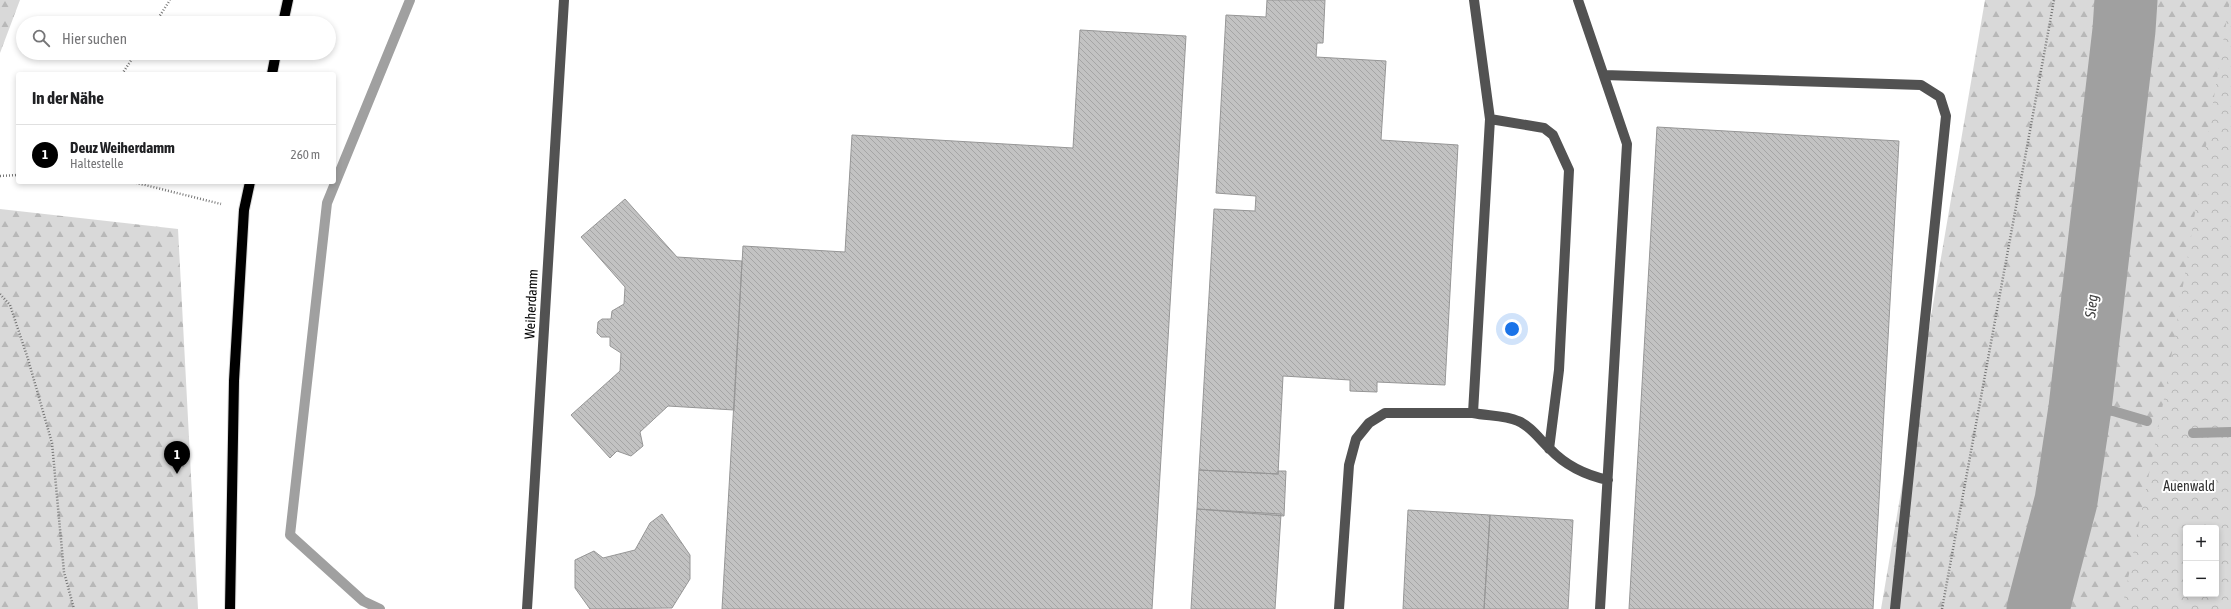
<!DOCTYPE html>
<html lang="de">
<meta charset="utf-8">
<style>
body{margin:0;font-family:"Asap Condensed",sans-serif;background:#f6f6f6;color:#202124}
.controls{position:absolute;right:12px;bottom:12px;display:grid;overflow:hidden;border-radius:4px;box-shadow:0 2px 6px #0003}
.controls button{width:36px;height:36px;display:grid;place-items:center;padding:0;border:0;border-bottom:1px solid #e0e0e0;background:#fff;color:#202124;font:20px sans-serif}
.you{position:absolute;left:1512px;top:329px;width:14px;height:14px;margin:-10px;border:3px solid #fff;border-radius:50%;background:#1a73e8;box-shadow:0 0 0 6px #1a73e833}
.badge{display:grid;place-items:center;width:26px;height:26px;border-radius:50%;background:#000;color:#fff;font-size:13px;font-weight:700}
.pin{position:absolute;translate:-50% -33px;filter:drop-shadow(0 1px 2px #0008)}
.pin::after{content:'';position:absolute;top:21px;width:14px;height:12px;background:inherit;clip-path:polygon(0 0,100% 0,50% 100%)}
.list{margin:0;padding:0;list-style:none}
h2{display:flex;justify-content:space-between;align-items:center;height:52px;margin:0;padding:0 16px;font-size:17px}
h2 small{font-size:13px;font-weight:400;color:#757577}
.list li{display:grid;grid-template-columns:26px 1fr auto;gap:12px;align-items:center;box-sizing:border-box;height:60px;padding:0 16px;border-top:1px solid #e0e0e0}
.list b{display:block;font-size:15px;white-space:nowrap}
.list p{margin:0;font-size:13px;white-space:nowrap;color:#757577}
.list em{font-size:13px;font-style:normal;color:#757577}
.icon{flex:none;width:22px;height:22px;fill:none;stroke:currentColor;stroke-width:2;stroke-linecap:round;stroke-linejoin:round}
.map{position:relative;flex:none;width:2231px;height:609px;overflow:hidden}
.search{position:absolute;background:#fff;box-shadow:0 2px 6px #0003;left:16px;top:16px;width:320px;height:44px;display:flex;align-items:center;gap:10px;box-sizing:border-box;padding:0 14px;border-radius:22px;color:#757577;font-size:15px}
.panel{position:absolute;background:#fff;box-shadow:0 2px 6px #0003;left:16px;top:72px;width:320px;height:112px;border-radius:4px}
.map>svg:first-child{display:block}
.forest{fill:url(#forest-firs);fill-rule:evenodd}
.park{fill:url(#park-crowns);fill-rule:evenodd}
.lines{fill:none;stroke-linecap:round;stroke-linejoin:round}
.stream{stroke:#a0a0a0;stroke-width:10}
.river{stroke:#a0a0a0;stroke-width:63}
.building{fill:url(#building-back-hatch);stroke:#969696}
.major-casing{stroke:#dbdbdb;stroke-width:12}
.path{stroke:#747474;stroke-width:2.5;stroke-dasharray:1 2;stroke-linecap:butt}
.minor{stroke:#525252;stroke-width:10}
.major{stroke:#000;stroke-width:10}
.labels{text-anchor:middle;dominant-baseline:central;stroke-width:4;stroke-linejoin:round;paint-order:stroke}
.street-label{font-size:14px;fill:#000;stroke:#fff}
.park-label{font-size:14px;fill:#303030;stroke:#fff}
.water-label{font-size:15px;font-style:italic;fill:#414141;stroke:#fff}
</style>
<div class="map">
<svg width="2231" height="609" viewBox="0 0 2231 609">
<defs>
<pattern id="forest-firs" width="22" height="20" patternUnits="userSpaceOnUse"><rect width="22" height="20" fill="#d9d9d9"/><path d="M5 1l3.5 6h-7zM16 11l3.5 6h-7z" fill="#b8b8b8"/></pattern>
<pattern id="park-crowns" width="20" height="18" patternUnits="userSpaceOnUse"><rect width="20" height="18" fill="#d9d9d9"/><path d="M2 6a3 3 0 1 1 6 0M12 15a3 3 0 1 1 6 0" fill="none" stroke="#b8b8b8"/></pattern>
<pattern id="building-back-hatch" width="6" height="6" patternUnits="userSpaceOnUse"><rect width="6" height="6" fill="#c2c2c2"/><path d="M-1 5l2 2M0 0l6 6M5-1l2 2" fill="none" stroke="#a5a5a5"/></pattern>
</defs>
<rect width="100%" height="100%" fill="#fff"/>
<path class="forest" d="M 0,0 L 20,0 L 0,53 Z
M 1985,0 L 2231,0 L 2231,609 L 1881,609 ZM 2186,528 L 2216,528 L 2216,594 L 2186,594 Z
M 0,209 L 178,229 L 198,609 L 0,609 Z"/>
<path class="park" d="M 2230,0 L 2231,609 L 2122,609 L 2166,389 ZM 2186,528 L 2216,528 L 2216,594 L 2186,594 Z"/>
<g class="lines">
<path class="stream" d="M 2080,408 L 2113,411 L 2147,421
M 2193,433 L 2231,432
M 380,609 L 363,601 L 290,535 L 327,203 L 410,0"/>
<path class="river" d="M 2038,609 L 2066,501 L 2080,408 L 2124,30 L 2126,0"/>
</g>
<path class="building" d="M 1267,0 L 1325,0 L 1323,43 L 1317,43 L 1316,57 L 1386,61 L 1381,140 L 1458,145 L 1445,385 L 1377,382 L 1377,392 L 1350,391 L 1350,380 L 1283,376 L 1278,474 L 1199,470 L 1214,209 L 1255,211 L 1256,196 L 1216,193 L 1226,15 L 1266,17 Z
M 1080,30 L 1186,36 L 1152,609 L 722,609 L 743,246 L 845,252 L 852,135 L 1073,148 Z
M 1657,127 L 1899,141 L 1873,609 L 1629,609 Z
M 625,199 L 677,257 L 742,261 L 734,410 L 668,406 L 640,432 L 643,446 L 631,456 L 617,451 L 610,458 L 571,415 L 620,371 L 621,353 L 610,346 L 610,337 L 601,337 L 597,333 L 598,322 L 602,319 L 611,319 L 612,311 L 624,304 L 625,287 L 581,237 Z
M 1199,470 L 1278,474 L 1278,471 L 1286,471 L 1284,516 L 1197,509 Z
M 1197,509 L 1281,514 L 1275,609 L 1191,609 Z
M 1408,510 L 1490,515 L 1484,609 L 1403,609 Z
M 662,514 L 690,555 L 690,579 L 672,608 L 590,609 L 575,588 L 575,560 L 594,551 L 603,558 L 635,550 L 650,523 Z
M 1490,515 L 1573,520 L 1568,609 L 1484,609 Z"/>
<g class="lines">
<defs>
<path id="major" d="M 283,23 L 288,0
M 272,74 L 276,53
M 230,609 L 234,381 L 244,210 L 250,182"/>
</defs>
<use href="#major" class="major-casing"/>
<path class="path" d="M 155,23 L 170,0
M 122,74 L 136,53
M 0,176 L 18,175
M 133,182 L 221,204
M 0,294 L 10,305 L 28,359 L 52,443 L 64,572 L 74,609
M 1942,609 L 2054,0"/>
<path class="minor" d="M 1578,0 L 1627,144 L 1600,609
M 1604,75 L 1921,85 L 1940,97 L 1946,116 L 1895,609
M 1490,119 L 1544,128 L 1553,135 L 1569,170 L 1559,370 L 1549,449
M 1473,413 C 1487,416 1505,415 1518,421 C 1531,426 1540,440 1550,449 C 1566,466 1585,475 1608,480
M 527,609 L 564,0
M 1339,609 L 1349,465 L 1356,439 L 1369,423 L 1385,413 L 1473,413 L 1490,119 L 1474,0"/>
<use href="#major" class="major"/>
</g>
<g class="labels">
<g class="street-label">
<text transform="translate(531 304) rotate(-87)">Weiherdamm</text>
</g>
<g class="park-label">
<text x="2189" y="486">Auenwald</text>
</g>
<g class="water-label">
<text transform="translate(2091 306) rotate(-84)">Sieg</text>
</g>
</g>
</svg>
<div class="controls">
<button>+</button>
<button>−</button>
</div>
<div class="you"></div>
<div class="pin badge" style="left:177px;top:474px">1</div>
<div class="search"><svg class="icon" aria-label="search" viewBox="0 0 24 24"><circle cx="10" cy="10" r="6"/><path d="M15 15l6 6"/></svg>Hier suchen</div>
<section class="panel">
<h2>In der Nähe<small></small></h2>
<ul class="list">
<li><span class="badge">1</span><div><b>Deuz Weiherdamm</b><p>Haltestelle</p></div><em>260 m</em></li>
</ul>
</section>
</div>
